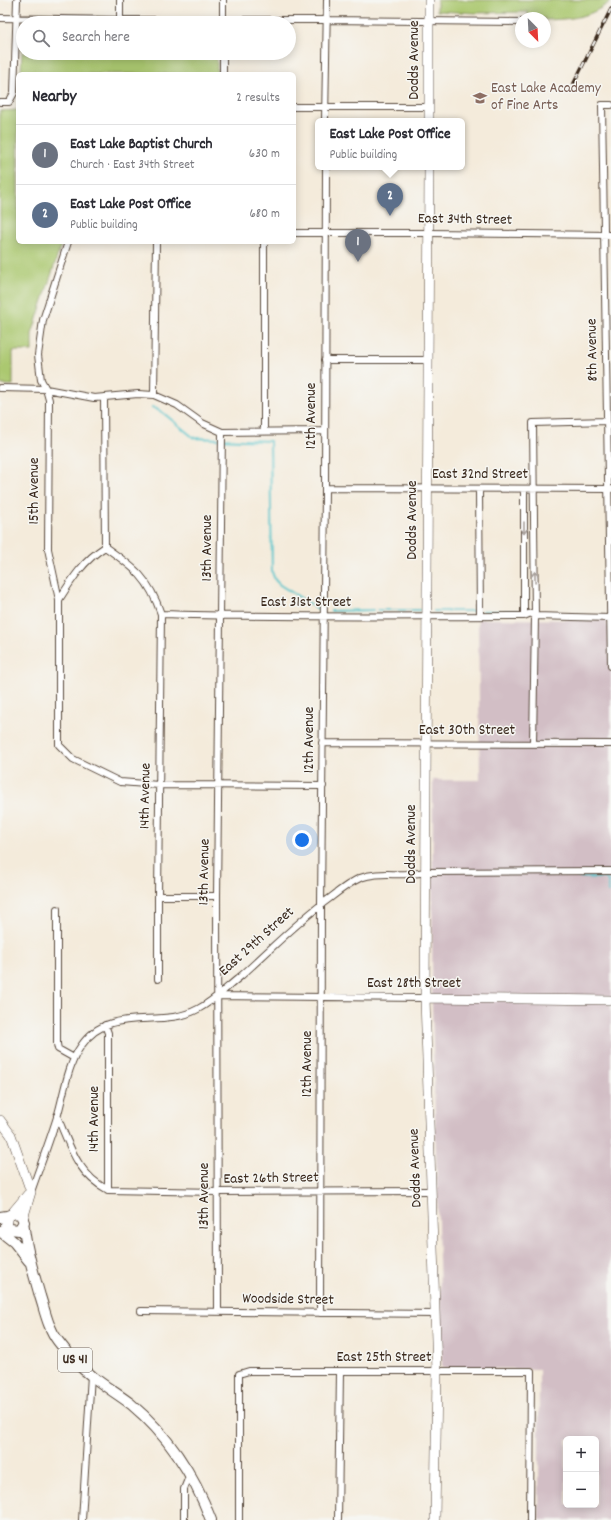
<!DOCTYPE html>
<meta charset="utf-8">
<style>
body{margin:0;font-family:Dekko,sans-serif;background:#f2f2f3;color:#2b2b33}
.controls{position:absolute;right:12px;bottom:12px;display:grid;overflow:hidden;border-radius:6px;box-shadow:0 2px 10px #0003}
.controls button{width:36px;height:36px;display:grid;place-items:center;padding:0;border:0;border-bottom:1px solid #e1e1e2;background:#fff;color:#2b2b33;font:20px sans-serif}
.compass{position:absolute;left:515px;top:12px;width:36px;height:36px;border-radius:50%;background:#fff;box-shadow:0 2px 10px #0003;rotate:156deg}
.you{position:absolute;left:302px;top:840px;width:14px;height:14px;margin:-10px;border:3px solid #fff;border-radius:50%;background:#1a73e8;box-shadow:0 0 0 6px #1a73e833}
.badge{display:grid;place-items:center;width:26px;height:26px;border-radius:50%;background:#b45309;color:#fff;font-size:13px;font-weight:700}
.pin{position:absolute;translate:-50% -33px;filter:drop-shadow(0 1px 2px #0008)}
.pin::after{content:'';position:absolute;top:21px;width:14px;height:12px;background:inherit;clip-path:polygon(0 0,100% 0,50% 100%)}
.popup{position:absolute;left:315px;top:118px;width:150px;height:52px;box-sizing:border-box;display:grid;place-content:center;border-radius:6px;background:#fff;filter:drop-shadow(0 1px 3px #0005);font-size:13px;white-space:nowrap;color:#7c7c81}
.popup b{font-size:15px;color:#2b2b33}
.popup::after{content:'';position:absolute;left:50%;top:100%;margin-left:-8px;border:8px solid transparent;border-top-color:#fff}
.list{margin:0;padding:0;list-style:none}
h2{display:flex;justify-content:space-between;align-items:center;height:52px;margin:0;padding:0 16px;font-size:17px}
h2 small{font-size:13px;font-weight:400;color:#7c7c81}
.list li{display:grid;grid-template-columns:26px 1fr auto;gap:12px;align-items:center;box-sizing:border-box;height:60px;padding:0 16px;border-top:1px solid #e1e1e2}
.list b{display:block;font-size:15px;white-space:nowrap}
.list p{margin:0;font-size:13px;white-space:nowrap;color:#7c7c81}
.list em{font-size:13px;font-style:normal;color:#7c7c81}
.icon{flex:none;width:22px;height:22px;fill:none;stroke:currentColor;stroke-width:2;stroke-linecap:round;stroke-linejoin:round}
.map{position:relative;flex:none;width:611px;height:1520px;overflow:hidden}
.search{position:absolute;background:#fff;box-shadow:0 2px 10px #0003;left:16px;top:16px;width:280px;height:44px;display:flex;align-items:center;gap:10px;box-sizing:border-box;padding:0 14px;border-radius:22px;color:#7c7c81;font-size:15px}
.panel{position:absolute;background:#fff;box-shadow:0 2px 10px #0003;left:16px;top:72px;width:280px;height:172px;border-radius:6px}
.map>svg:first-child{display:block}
.industrial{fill:#d2bec5;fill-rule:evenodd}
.green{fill:#abc86f;stroke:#737946}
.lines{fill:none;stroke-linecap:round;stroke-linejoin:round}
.stream{stroke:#57c5cc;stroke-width:2}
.street-casing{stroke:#57473a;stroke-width:8}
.secondary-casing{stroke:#57473a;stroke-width:10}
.primary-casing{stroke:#57473a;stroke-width:12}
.street{stroke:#fff;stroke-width:6}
.secondary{stroke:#fff;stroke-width:9}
.primary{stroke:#fff;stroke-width:10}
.rail-casing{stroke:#3b2a1e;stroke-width:3.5}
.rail{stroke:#f6f6f2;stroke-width:2;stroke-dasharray:6;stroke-linecap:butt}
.oneway{stroke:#a79f9a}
.labels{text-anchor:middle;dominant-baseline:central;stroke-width:3;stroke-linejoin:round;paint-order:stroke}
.shield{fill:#f6f6f2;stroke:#73675e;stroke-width:1}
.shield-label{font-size:14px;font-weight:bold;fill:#3b2a1e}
.street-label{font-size:15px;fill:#3b2a1e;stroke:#f6f6f2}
.education-label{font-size:15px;fill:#785e54;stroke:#f6f6f2;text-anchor:start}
</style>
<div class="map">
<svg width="611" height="1520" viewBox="0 0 611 1520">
<rect width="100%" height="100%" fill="#f6f6f2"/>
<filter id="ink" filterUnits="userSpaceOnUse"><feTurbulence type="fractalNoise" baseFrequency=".025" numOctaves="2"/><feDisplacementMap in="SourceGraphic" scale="8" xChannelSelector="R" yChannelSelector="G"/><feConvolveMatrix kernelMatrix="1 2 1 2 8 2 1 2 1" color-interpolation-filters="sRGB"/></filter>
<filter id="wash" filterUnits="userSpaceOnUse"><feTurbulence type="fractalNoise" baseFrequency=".012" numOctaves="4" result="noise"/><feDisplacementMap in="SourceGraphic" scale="16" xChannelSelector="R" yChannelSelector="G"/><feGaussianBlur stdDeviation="0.9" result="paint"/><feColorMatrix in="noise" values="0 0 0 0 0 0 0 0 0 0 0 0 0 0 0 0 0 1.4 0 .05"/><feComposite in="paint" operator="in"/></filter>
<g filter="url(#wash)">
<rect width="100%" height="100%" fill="#f4ebdb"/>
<path class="industrial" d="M 478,619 L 607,620 L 607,626 L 611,626 L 611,1520 L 539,1520 L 539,1369 L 442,1368 L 432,1005 L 433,780 L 480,780 ZM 566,1439 L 596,1439 L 596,1505 L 566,1505 Z"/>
<path class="green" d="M 437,0 L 611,0 C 609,4 605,5 601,8 C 583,19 565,19 545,20 L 545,18 L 528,18 L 528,12 L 475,13 L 437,11 Z
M 23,28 L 23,53 L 217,53 L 217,74 L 21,74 Z
M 18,110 L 18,242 L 62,242 L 32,334 L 32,351 L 13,351 L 13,385 L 2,385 L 0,383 L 0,111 Z"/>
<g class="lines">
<path class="stream" d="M 152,407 L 162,412 L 194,438 L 270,441 L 272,572 L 275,580 L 280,585 L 320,610
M 378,610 L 420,610
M 331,611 L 373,610
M 434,611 L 476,611
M 483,611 L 518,611
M 577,877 L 606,878 L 608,881 L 608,892"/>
</g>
</g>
<g filter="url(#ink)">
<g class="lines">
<defs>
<path id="street" d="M 120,0 L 120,20
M 0,18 L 120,20 L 327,20 L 521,22
M 223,23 L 223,0
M 223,74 L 223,53
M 0,102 L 9,102 L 14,93 L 17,0
M 611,105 L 602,105 L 611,666
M 294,107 L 429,107
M 325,121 L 327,0
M 294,233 L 429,233 L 611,235
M 68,242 L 43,320 L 38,355 L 41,380 L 46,389 L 49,400 L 48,549 L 59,600 L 59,745 L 73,759 L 120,782 L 159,785 L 323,786
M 264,242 L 264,431
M 325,360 L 428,360
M 0,388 L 46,389 L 94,398 L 138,394 L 154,395 L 177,405 L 202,423 L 222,432 L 324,431
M 154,395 L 156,242
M 104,397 L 105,547
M 325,488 L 611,489
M 479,489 L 480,616
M 524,489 L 524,616
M 105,547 C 135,568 149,578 161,614 L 158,896 L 158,979
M 59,600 C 72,579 84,560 105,547
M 161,614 C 282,618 404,616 524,616 L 531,613 L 535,616 L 610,618
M 322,743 L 611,744
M 533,744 L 535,616 L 533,423 L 607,421
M 158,896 L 217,896
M 57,909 L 57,1044 L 58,1049 L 74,1058
M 217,996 L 425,998
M 105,1025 L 108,1033 L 108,1190
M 57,1116 C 70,1146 77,1174 108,1190 L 218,1192 L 431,1191
M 31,1192 C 40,1166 50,1140 58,1114 C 64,1093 68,1064 81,1046 C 110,1003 160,1030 198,1009 C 214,1001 227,987 241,976 C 270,950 298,921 330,898 C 339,891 349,883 360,878 C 376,872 391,875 408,874 C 414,874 420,873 426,872 L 611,871
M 141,1311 L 435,1314
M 218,1312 L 217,896 L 222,432
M 320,1313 L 321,905 L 325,488 L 326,167
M 82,1520 L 91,1375
M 184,1520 L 184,1489 L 190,1474
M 239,1520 L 239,1374 L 249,1371 L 531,1371 L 530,1520
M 338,1520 L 340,1371"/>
<path id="secondary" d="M 429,121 L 429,0
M 429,167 L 425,998 L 437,1372 L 435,1520
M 425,998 L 611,1000
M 0,1120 L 11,1135 L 31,1192
M 12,1213 L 28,1194
M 23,1219 L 31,1192"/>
<path id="primary" d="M 7,1216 L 6,1225 L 10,1229 L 19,1230 L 24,1222
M 0,1217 L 7,1216 L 15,1213 L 20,1214 L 23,1219 C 25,1246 33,1271 40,1296 C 45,1311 48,1328 58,1341 C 67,1353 79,1367 92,1376 C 104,1386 118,1394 131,1404 C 168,1435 194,1475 211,1520
M 0,1231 L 14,1242 L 29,1261"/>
</defs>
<use href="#street" class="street-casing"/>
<use href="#secondary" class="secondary-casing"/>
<use href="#primary" class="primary-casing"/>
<use href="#street" class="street"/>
<use href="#secondary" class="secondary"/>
<use href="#primary" class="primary"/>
<defs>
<path id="rail" d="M 571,89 L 611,9"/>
</defs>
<use href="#rail" class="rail-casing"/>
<use href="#rail" class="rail"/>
</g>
<defs><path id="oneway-shaft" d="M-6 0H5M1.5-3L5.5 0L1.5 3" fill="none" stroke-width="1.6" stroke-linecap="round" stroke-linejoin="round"/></defs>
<g class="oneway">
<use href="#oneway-shaft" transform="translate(524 528) rotate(90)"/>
<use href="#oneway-shaft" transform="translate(535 577) rotate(-91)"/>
</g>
</g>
<defs>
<symbol id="school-bare" viewBox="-9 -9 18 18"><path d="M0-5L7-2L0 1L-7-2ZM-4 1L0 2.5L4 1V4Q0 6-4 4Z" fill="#8d6e63" stroke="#f6f6f2" stroke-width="2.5" paint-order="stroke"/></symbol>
</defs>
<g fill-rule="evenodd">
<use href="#school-bare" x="470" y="88" width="20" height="20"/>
</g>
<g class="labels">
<rect class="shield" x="58" y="1348" width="34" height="24" rx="3"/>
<g class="shield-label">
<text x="75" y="1360">US 41</text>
</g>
<g class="street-label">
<text transform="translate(415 60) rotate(-90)">Dodds Avenue</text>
<text transform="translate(465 220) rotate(1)">East 34th Street</text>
<text transform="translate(593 350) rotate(-91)">8th Avenue</text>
<text transform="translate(312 416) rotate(-90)">12th Avenue</text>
<text x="480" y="475">East 32nd Street</text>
<text transform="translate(35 491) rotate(-90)">15th Avenue</text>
<text transform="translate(413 520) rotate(-90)">Dodds Avenue</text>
<text transform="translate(208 548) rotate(-90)">13th Avenue</text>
<text x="306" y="603">East 31st Street</text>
<text x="467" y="731">East 30th Street</text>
<text transform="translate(310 740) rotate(-90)">12th Avenue</text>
<text transform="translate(146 796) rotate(-89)">14th Avenue</text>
<text transform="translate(412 844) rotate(-90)">Dodds Avenue</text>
<text transform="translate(205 872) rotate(-89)">13th Avenue</text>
<text transform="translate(257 942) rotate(-42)">East 29th Street</text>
<text x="414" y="984">East 28th Street</text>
<text transform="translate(308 1064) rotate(-90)">12th Avenue</text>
<text transform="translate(95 1119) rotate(-90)">14th Avenue</text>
<text transform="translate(416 1168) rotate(-92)">Dodds Avenue</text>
<text transform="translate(271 1179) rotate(-1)">East 26th Street</text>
<text transform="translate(205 1196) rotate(-90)">13th Avenue</text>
<text transform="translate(288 1300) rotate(1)">Woodside Street</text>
<text x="384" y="1358">East 25th Street</text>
</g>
<g class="education-label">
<text x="491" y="89">East Lake Academy<tspan x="491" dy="17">of Fine Arts</tspan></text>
</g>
</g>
</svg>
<div class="controls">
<button>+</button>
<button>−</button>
</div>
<svg class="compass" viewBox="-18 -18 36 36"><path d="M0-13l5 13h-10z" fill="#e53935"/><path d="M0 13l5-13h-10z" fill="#7c7c81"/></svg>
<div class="you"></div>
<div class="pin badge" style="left:358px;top:262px;background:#6b7280">1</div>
<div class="pin badge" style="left:390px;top:216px;background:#5c6f8a">2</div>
<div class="popup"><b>East Lake Post Office</b>Public building</div>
<div class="search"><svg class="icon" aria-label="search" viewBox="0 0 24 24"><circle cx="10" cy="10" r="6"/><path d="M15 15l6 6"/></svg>Search here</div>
<section class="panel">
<h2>Nearby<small>2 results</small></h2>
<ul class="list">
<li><span class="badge" style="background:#6b7280">1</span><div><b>East Lake Baptist Church</b><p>Church · East 34th Street</p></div><em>630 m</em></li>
<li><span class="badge" style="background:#5c6f8a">2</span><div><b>East Lake Post Office</b><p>Public building</p></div><em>680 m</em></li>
</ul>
</section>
</div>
